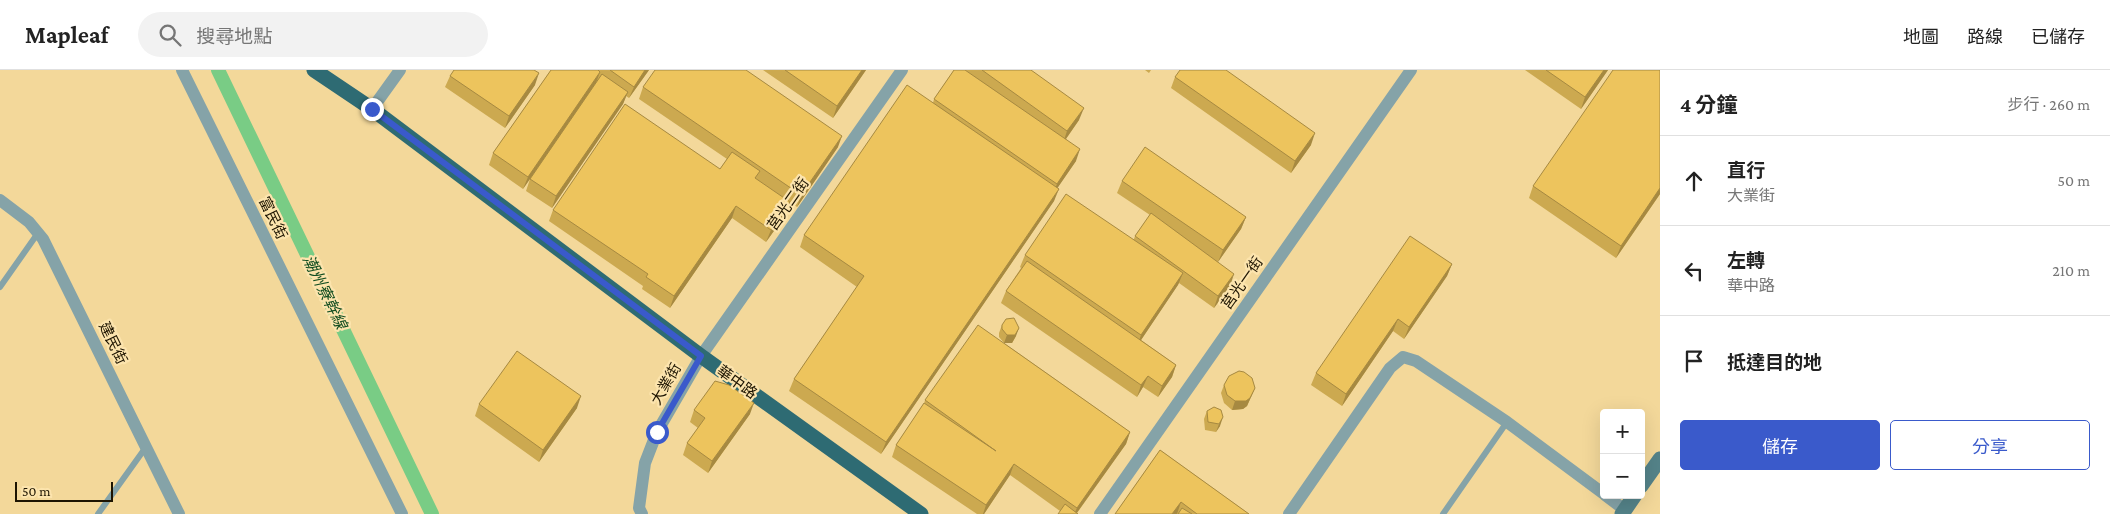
<!DOCTYPE html>
<html lang="zh-TW">
<meta charset="utf-8">
<style>
body{margin:0;font-family:"Crimson Pro","Noto Sans TC",serif;background:#f2f2f2;color:#222}
.controls{position:absolute;right:15px;bottom:15px;display:grid;overflow:hidden;border-radius:5px;box-shadow:0 5px 20px #0002}
.controls button{width:45px;height:45px;display:grid;place-items:center;padding:0;border:0;border-bottom:1px solid #e0e0e0;background:#fff;color:#222;font:25px sans-serif}
.scale{position:absolute;left:15px;bottom:12px;width:98px;box-sizing:border-box;padding-left:5px;border:2px solid #1d1401;border-top:0;font-size:14px;line-height:18px;white-space:nowrap;color:#1d1401;-webkit-text-stroke:4px #fce4ad;paint-order:stroke}
.stop{position:absolute;width:15px;height:15px;margin:-11px;border:4px solid #3a5acb;border-radius:50%;background:#fff}
.stop.end{background:#3a5acb;border-color:#fff;box-shadow:0 1px 5px #0008}
.list{margin:0;padding:0;list-style:none}
h2{display:flex;justify-content:space-between;align-items:center;height:65px;margin:0;padding:0 20px;font-size:21px}
h2 small{font-size:16px;font-weight:400;color:#767676}
.list li{display:grid;grid-template-columns:32px 1fr auto;gap:15px;align-items:center;box-sizing:border-box;height:90px;padding:0 20px;border-top:1px solid #e0e0e0}
.list b{display:block;font-size:19px;white-space:nowrap}
.list p{margin:0;font-size:16px;white-space:nowrap;color:#767676}
.list em{font-size:16px;font-style:normal;color:#767676}
.actions{display:flex;gap:10px;padding:15px 20px}
.actions a{flex:1;padding:11px 0;border:1px solid #3a5acb;border-radius:5px;text-align:center;font-size:18px;color:#3a5acb}
.actions .main{background:#3a5acb;color:#fff}
.icon{flex:none;width:28px;height:28px;fill:none;stroke:currentColor;stroke-width:2;stroke-linecap:round;stroke-linejoin:round}
.map{position:relative;flex:none;width:1660px;height:444px;overflow:hidden}
header{display:flex;align-items:center;gap:30px;box-sizing:border-box;height:70px;padding:0 25px;background:#fff;border-bottom:1px solid #e0e0e0}
header strong{font-size:24px}
nav{display:flex;gap:28px;margin-inline-start:auto;font-size:18px}
.search{width:350px;height:45px;background:#f2f2f2;display:flex;align-items:center;gap:12px;box-sizing:border-box;padding:0 18px;border-radius:28px;color:#767676;font-size:19px}
main{display:flex}
aside{flex:1;background:#fff}
.map>svg:first-child{display:block}
.built{fill:#f3d89a;fill-rule:evenodd}
.lines{fill:none;stroke-linecap:round;stroke-linejoin:round}
.canal{stroke:#79cc85;stroke-width:14}
.lane{stroke:#85a3a8;stroke-width:6}
.street{stroke:#85a3a8;stroke-width:12}
.secondary{stroke:#548389;stroke-width:15}
.primary{stroke:#2e6b73;stroke-width:15}
.wall{fill:#cca950}
.shaded-wall{fill:#a68941}
.building{fill:#edc45d;stroke:#a68941}
.route{stroke:#3a5acb;stroke-width:6}
.labels{text-anchor:middle;dominant-baseline:central;stroke-width:4.5;stroke-linejoin:round;paint-order:stroke}
.street-label{font-size:15px;fill:#1d1401;stroke:#fce4ad}
.water-label{font-size:16px;font-style:italic;fill:#134e21;stroke:#fce4ad}
</style>
<header>
<strong>Mapleaf</strong>
<div class="search"><svg class="icon" aria-label="search" viewBox="0 0 24 24"><circle cx="10" cy="10" r="6"/><path d="M15 15l6 6"/></svg>搜尋地點</div>
<nav><a>地圖</a><a>路線</a><a>已儲存</a></nav>
</header>
<main>
<div class="map">
<svg width="1660" height="444" viewBox="0 0 1660 444">
<rect width="100%" height="100%" fill="#fce4ad"/>
<path class="built" d="M 0,0 L 1660,0 L 1660,444 L 0,444 ZM 1604,343 L 1641,343 L 1641,425 L 1604,425 Z"/>
<g class="lines">
<path class="canal" d="M 218,0 L 432,444"/>
<path class="lane" d="M 0,217 L 38,163
M 98,444 L 146,377
M 1443,444 L 1507,352"/>
<path class="street" d="M 182,0 L 402,444
M 372,39 L 400,0
M 0,130 L 29,152 L 43,169 L 179,444
M 1605,425 L 1625,440
M 642,444 L 639,438 L 645,393 L 657,362 L 701,286 L 902,0
M 1100,444 L 1411,0
M 1289,444 L 1390,298 L 1403,287 L 1416,291 L 1507,352 L 1604,424"/>
<path class="secondary" d="M 1641,416 L 1660,389
M 1622,444 L 1635,425"/>
<path class="primary" d="M 314,0 L 372,39 L 701,286 L 921,444"/>
</g>
<path class="wall" d="M 551,0 L 649,0 L 629,28 L 626,26 L 623,34 L 552,138 L 526,121 L 530,109 L 523,119 L 489,95 L 493,83 Z
M 763,0 L 866,0 L 833,48 Z
M 954,0 L 1031,0 L 1079,50 L 1066,69 L 1076,91 L 1057,118 L 1054,131 L 881,384 L 789,321 L 794,309 L 857,217 L 800,177 L 804,165 L 933,33 L 934,29 Z
M 1145,0 L 1151,0 L 1149,3 Z
M 1525,0 L 1608,0 L 1581,39 Z
M 1660,0 L 1660,124 L 1616,188 L 1529,128 L 1533,116 Z
M 450,6 L 535,15 L 505,58 L 445,17 Z
M 1175,7 L 1311,75 L 1291,103 L 1171,18 Z
M 643,17 L 838,77 L 797,137 L 790,132 L 786,144 L 766,172 L 732,148 L 670,238 L 642,219 L 643,216 L 549,151 L 553,140 L 720,99 L 727,89 L 639,29 Z
M 1122,111 L 1246,147 L 1241,159 L 1218,192 L 1230,216 L 1214,238 L 1179,213 L 1141,270 L 1176,295 L 1172,307 L 1158,327 L 1143,317 L 1137,327 L 1001,233 L 1006,221 L 1021,198 L 1020,197 L 1025,185 L 1134,169 L 1135,166 L 1150,145 L 1117,123 Z
M 1452,194 L 1447,206 L 1404,269 L 1393,261 L 1342,336 L 1311,315 L 1316,303 Z
M 1002,255 L 1016,266 L 1012,273 L 1004,273 L 1130,362 L 1126,374 L 1077,443 L 1060,441 L 1010,405 L 984,444 L 977,444 L 892,387 L 896,375 L 924,334 L 925,330 L 1004,273 L 999,267 L 999,263 Z
M 1224,315 L 1255,318 L 1247,336 L 1243,339 L 1232,340 L 1224,333 L 1221,323 Z
M 479,334 L 577,338 L 539,392 L 475,346 Z
M 694,340 L 750,344 L 708,403 L 683,385 L 687,373 L 698,358 L 690,352 Z
M 1207,341 L 1220,356 L 1216,362 L 1205,360 L 1204,349 Z
M 1160,380 L 1249,444 L 1115,444 Z"/>
<path class="shaded-wall" d="M 645,0 L 649,0 L 629,28 L 634,17 Z
M 862,0 L 866,0 L 833,48 L 837,36 Z
M 1604,0 L 1608,0 L 1581,39 L 1585,27 Z
M 600,2 L 596,13 L 523,119 L 528,107 Z
M 539,3 L 535,15 L 505,58 L 509,46 Z
M 628,22 L 623,34 L 552,138 L 556,126 Z
M 1084,38 L 1079,50 L 1063,73 L 1067,61 Z
M 1315,63 L 1311,75 L 1291,103 L 1295,91 Z
M 842,66 L 838,77 L 797,137 L 801,125 Z
M 1080,79 L 1076,91 L 1052,126 L 1057,114 Z
M 1660,118 L 1660,124 L 1616,188 L 1621,176 Z
M 1059,119 L 1054,131 L 881,384 L 886,372 Z
M 790,132 L 786,144 L 766,172 L 771,160 Z
M 736,136 L 732,148 L 670,238 L 674,226 Z
M 1246,147 L 1241,159 L 1218,192 L 1223,180 Z
M 1452,194 L 1447,206 L 1404,269 L 1409,257 Z
M 1183,203 L 1178,215 L 1137,276 L 1141,265 Z
M 1234,204 L 1230,216 L 1214,238 L 1218,226 Z
M 1398,249 L 1393,261 L 1342,336 L 1346,324 Z
M 1019,258 L 1016,266 L 1012,273 L 1004,273 L 1007,265 Z
M 1176,295 L 1172,307 L 1158,327 L 1162,316 Z
M 1148,306 L 1143,317 L 1137,327 L 1141,315 Z
M 1255,318 L 1247,336 L 1243,339 L 1232,340 L 1235,331 Z
M 581,326 L 577,338 L 539,392 L 543,380 Z
M 754,333 L 750,344 L 708,403 L 712,391 Z
M 1223,347 L 1220,356 L 1216,362 L 1219,354 Z
M 1130,362 L 1126,374 L 1076,444 L 1074,444 L 1077,438 Z
M 1014,394 L 1010,405 L 984,444 L 983,444 L 986,435 Z
M 1181,432 L 1177,444 L 1172,444 Z"/>
<path class="building" d="M 454,0 L 534,0 L 539,3 L 509,46 L 450,6 Z
M 551,0 L 598,0 L 600,2 L 528,107 L 493,83 Z
M 610,0 L 645,0 L 634,17 Z
M 655,0 L 746,0 L 842,66 L 801,125 L 643,17 Z
M 785,0 L 862,0 L 837,36 Z
M 954,0 L 965,0 L 1080,79 L 1057,114 L 934,29 Z
M 982,0 L 1031,0 L 1084,38 L 1067,61 Z
M 1180,0 L 1226,0 L 1315,63 L 1295,91 L 1175,7 Z
M 1546,0 L 1604,0 L 1585,27 Z
M 1613,0 L 1660,0 L 1660,118 L 1621,176 L 1533,116 Z
M 602,4 L 628,22 L 556,126 L 530,109 Z
M 907,15 L 1059,119 L 886,372 L 794,309 L 864,206 L 804,165 Z
M 625,34 L 720,99 L 732,82 L 760,101 L 755,108 L 790,132 L 771,160 L 736,136 L 674,226 L 646,207 L 648,204 L 553,140 Z
M 1145,77 L 1246,147 L 1223,180 L 1122,111 Z
M 1066,124 L 1183,203 L 1141,265 L 1025,185 Z
M 1151,143 L 1234,204 L 1218,226 L 1135,166 Z
M 1410,166 L 1452,194 L 1409,257 L 1398,249 L 1346,324 L 1316,303 Z
M 1027,191 L 1176,295 L 1162,316 L 1148,306 L 1141,315 L 1006,221 Z
M 1014,248 L 1019,258 L 1015,265 L 1007,265 L 1002,259 L 1002,255 L 1006,249 Z
M 978,255 L 1130,362 L 1077,438 L 1014,394 L 986,435 L 896,375 L 924,333 L 996,381 L 925,330 Z
M 517,281 L 581,326 L 543,380 L 479,334 Z
M 1239,301 L 1244,302 L 1252,308 L 1255,318 L 1250,328 L 1246,331 L 1235,331 L 1227,325 L 1224,315 L 1229,306 Z
M 715,311 L 729,315 L 754,333 L 712,391 L 687,373 L 705,348 L 694,340 Z
M 1214,337 L 1221,340 L 1223,347 L 1219,354 L 1208,352 L 1207,341 Z
M 1160,380 L 1249,444 L 1197,444 L 1181,432 L 1172,444 L 1115,444 Z
M 1065,434 L 1078,444 L 1058,444 Z
M 1182,438 L 1192,444 L 1178,444 Z"/>
<g class="lines">
<path class="route" d="M 372,39 L 701,286 L 657,362"/>
</g>
<g class="labels">
<g class="street-label">
<text transform="translate(788 134) rotate(-55)">莒光二街</text>
<text transform="translate(273 148) rotate(64)">富民街</text>
<text transform="translate(1242 213) rotate(-55)">莒光一街</text>
<text transform="translate(113 273) rotate(64)">建民街</text>
<text transform="translate(737 312) rotate(36)">華中路</text>
<text transform="translate(666 314) rotate(-60)">大業街</text>
</g>
<g class="water-label">
<text transform="translate(325 222) rotate(64)">潮州寮幹線</text>
</g>
</g>
</svg>
<div class="controls">
<button>+</button>
<button>−</button>
</div>
<div class="scale">50 m</div>
<div class="stop" style="left:657px;top:362px"></div>
<div class="stop end" style="left:372px;top:39px"></div>
</div>
<aside>
<h2>4 分鐘<small>步行 · 260 m</small></h2>
<ul class="list">
<li><svg class="icon" aria-label="ahead" viewBox="0 0 24 24"><path d="M12 20V5M6 11l6-6 6 6"/></svg><div><b>直行</b><p>大業街</p></div><em>50 m</em></li>
<li><svg class="icon" aria-label="left" viewBox="0 0 24 24"><path d="M17 20v-9H6M10 6l-5 5 5 5"/></svg><div><b>左轉</b><p>華中路</p></div><em>210 m</em></li>
<li><svg class="icon" aria-label="arrive" viewBox="0 0 24 24"><path d="M6 21V4h12l-3 4 3 4H6"/></svg><div><b>抵達目的地</b></div></li>
</ul>
<div class="actions"><a class="main">儲存</a><a>分享</a></div>
</aside>
</main>
